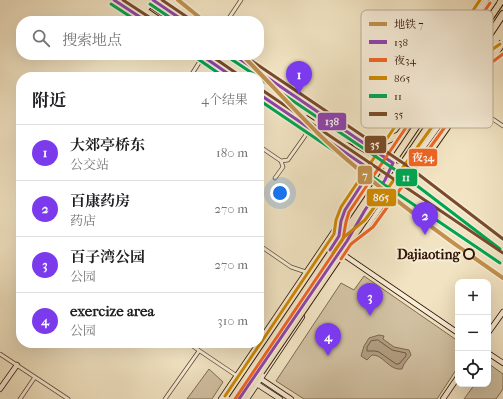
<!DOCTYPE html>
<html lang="zh">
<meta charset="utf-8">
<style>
body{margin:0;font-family:"IM FELL French Canon","Noto Serif SC",serif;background:#f2f2f2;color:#202124}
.controls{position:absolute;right:12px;bottom:12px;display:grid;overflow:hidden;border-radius:8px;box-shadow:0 4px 16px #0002}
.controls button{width:36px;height:36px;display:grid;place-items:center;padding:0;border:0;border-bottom:1px solid #e0e0e0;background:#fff;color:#202124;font:20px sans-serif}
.you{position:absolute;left:280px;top:193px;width:14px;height:14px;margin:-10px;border:3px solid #fff;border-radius:50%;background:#1a73e8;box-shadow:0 0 0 6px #1a73e833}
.badge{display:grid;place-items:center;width:26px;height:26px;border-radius:50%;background:#7c3aed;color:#fff;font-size:13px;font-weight:700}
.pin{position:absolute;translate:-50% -33px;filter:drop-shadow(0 1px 2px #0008)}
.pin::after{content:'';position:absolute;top:21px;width:14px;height:12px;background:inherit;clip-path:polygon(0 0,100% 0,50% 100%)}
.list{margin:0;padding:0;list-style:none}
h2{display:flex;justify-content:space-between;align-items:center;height:52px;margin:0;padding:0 16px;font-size:17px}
h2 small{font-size:13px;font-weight:400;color:#757577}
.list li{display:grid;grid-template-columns:26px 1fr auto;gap:12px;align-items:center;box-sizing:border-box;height:56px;padding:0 16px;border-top:1px solid #e0e0e0}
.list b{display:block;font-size:15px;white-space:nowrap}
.list p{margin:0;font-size:13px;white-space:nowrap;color:#757577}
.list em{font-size:13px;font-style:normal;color:#757577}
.icon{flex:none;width:22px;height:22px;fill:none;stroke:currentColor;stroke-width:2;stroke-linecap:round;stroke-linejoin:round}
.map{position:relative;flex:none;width:503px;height:399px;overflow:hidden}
.search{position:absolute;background:#fff;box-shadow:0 4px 16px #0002;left:16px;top:16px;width:248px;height:44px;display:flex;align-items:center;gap:10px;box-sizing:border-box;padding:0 14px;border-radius:16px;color:#757577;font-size:15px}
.panel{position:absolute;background:#fff;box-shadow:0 4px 16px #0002;left:16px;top:72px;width:248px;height:276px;border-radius:16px}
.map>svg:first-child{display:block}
.green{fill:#d1c1a2;stroke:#806a51}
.water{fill:#b09d81;stroke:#7d664d}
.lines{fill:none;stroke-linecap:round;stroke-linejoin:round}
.shore{stroke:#705840;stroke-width:1}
.street-casing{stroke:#604831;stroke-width:4.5}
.secondary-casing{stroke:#301400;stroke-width:6}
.primary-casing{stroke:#301400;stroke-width:6}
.highway-casing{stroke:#301400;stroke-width:8}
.street{stroke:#f7edd8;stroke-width:3}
.secondary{stroke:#f7edd8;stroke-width:4.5}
.primary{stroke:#f2e4c3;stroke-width:5}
.highway{stroke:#f2e4c3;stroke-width:6}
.highway-bridge-casing{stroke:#301400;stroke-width:8;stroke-linecap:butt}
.highway-bridge{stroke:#f2e4c3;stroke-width:6}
.bus-1-casing{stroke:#f7edd8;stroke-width:6}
.bus-2-casing{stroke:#f7edd8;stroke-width:6}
.bus-3-casing{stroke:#f7edd8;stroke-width:6}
.bus-4-casing{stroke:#f7edd8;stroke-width:6}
.bus-5-casing{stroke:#f7edd8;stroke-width:6}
.bus-1{stroke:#8e44ad;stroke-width:3}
.bus-2{stroke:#f26522;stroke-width:3}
.bus-3{stroke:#cf8900;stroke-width:3}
.bus-4{stroke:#00a651;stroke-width:3}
.bus-5{stroke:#7a4b2a;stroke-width:3}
.metro-1-casing{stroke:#f7edd8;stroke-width:7}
.metro-1{stroke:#c1914d;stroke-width:4}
.stop-dot{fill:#f7edd8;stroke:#301400;stroke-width:2}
.labels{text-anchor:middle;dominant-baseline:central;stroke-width:4;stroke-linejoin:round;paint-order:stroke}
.stop-label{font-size:14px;font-weight:bold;fill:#301400;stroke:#f7edd8;text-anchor:end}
.key{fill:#f7edd8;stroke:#bbac97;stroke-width:1}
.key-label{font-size:11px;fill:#301400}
.line-badge{stroke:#f7edd8;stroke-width:1.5}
.badge-label{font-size:11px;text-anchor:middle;font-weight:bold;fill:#fff}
</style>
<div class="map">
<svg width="503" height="399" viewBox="0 0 503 399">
<rect width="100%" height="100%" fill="#f2e4c3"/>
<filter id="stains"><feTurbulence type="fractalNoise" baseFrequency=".005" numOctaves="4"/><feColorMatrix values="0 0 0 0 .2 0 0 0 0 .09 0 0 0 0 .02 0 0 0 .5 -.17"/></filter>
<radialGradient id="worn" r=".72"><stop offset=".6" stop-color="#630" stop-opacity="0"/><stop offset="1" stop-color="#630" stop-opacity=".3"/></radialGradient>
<path class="green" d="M 364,276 L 458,341 L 458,367 L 437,399 L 304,399 L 276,381 L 341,283 L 354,290 Z
M 489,364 L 503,374 L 503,389 L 496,399 L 464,399 L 475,384 L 488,384 Z
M 209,369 L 223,382 L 212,399 L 187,399 Z"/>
<path class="water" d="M 379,335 L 384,336 L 383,339 L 394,347 L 409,350 L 411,355 L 404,364 L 402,369 C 389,371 383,354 372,355 L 367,360 L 361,356 L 364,346 L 369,338 Z"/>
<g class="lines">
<path class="shore" d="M 378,340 L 392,350 L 406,353 L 406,356 L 399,364 L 396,364 L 379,352 L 375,351 L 367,351 L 367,347 L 371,341 Z"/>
<defs>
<path id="street" d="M 227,21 L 241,0
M 190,77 L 204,55
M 460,97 L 503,126
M 259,146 L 281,161 L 283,167 L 275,178
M 281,161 L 288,160 L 305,136 L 309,128
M 259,245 L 291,267 L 306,272
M 188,343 L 237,376
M 0,354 L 68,399
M 20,399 L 35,377
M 165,399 L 199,351"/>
<path id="secondary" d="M 412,163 L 487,59 L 503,48
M 357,235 L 369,224 L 407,169
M 339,236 L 341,223
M 348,239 L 365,210 L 385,180 L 391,168
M 344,255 L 458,333
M 488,333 L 503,312
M 259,342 L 341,221 L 345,210 L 486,0
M 488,353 L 503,363
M 261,379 L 291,399
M 257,384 L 280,399
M 0,389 L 17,365
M 221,399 L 259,343
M 239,399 L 256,374
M 247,399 L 302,317
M 443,399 L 458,377"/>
<path id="primary" d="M 114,0 L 146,21
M 153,0 L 184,21
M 201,55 L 233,77
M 234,55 L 406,171 L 503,245
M 259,94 L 503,259
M 376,164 L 385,171 L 400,172"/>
<path id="highway" d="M 121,0 L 152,21
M 129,0 L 160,21
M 137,0 L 147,7
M 144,0 L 176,21
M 210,55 L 243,77
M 218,55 L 250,77
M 445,84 L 502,0
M 453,90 L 503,14
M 243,399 L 261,372"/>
</defs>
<use href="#street" class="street-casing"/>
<use href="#secondary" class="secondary-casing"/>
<use href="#primary" class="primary-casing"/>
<use href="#highway" class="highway-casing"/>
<use href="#street" class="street"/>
<use href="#secondary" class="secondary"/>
<use href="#primary" class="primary"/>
<use href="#highway" class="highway"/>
<defs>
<path id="highway-bridge" d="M 259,83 L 304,114
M 259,88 L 356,152 L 380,165 L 404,167 L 421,159 L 433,147 L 459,110 L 503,42
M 317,122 L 343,138 L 353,141 L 372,144 L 384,142 L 399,135 L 416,114 L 494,0
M 261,372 L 453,90
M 232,399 L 445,84"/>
</defs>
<use href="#highway-bridge" class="highway-bridge-casing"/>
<use href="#highway-bridge" class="highway-bridge"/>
<defs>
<path id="bus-1" d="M 114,0 L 146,21
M 153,0 L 184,21
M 201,55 L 233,77
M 234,55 L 393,163 L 385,180 L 365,210 L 347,241 L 239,399
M 259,94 L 371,170 L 345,210 L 341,221 L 339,236 L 330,250"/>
<path id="bus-2" d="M 341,259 L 351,244 L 373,227 L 491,63 L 503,54
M 235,399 L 343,239 L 346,222 L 349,212 L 490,3"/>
<path id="bus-3" d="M 333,253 L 344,237 L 365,220 L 483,56 L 500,44
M 225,396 L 334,234 L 336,220 L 341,207 L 480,0"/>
<path id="bus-4" d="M 111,4 L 137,21
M 150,4 L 175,21
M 198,59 L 224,77
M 231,59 L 258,77
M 259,78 L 403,175 L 500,249
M 259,100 L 500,263"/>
<path id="bus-5" d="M 123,0 L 149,17
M 162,0 L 187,17
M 210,55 L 236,73
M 243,55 L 409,167 L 503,239
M 262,90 L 503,253"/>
</defs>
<use href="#bus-1" class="bus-1-casing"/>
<use href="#bus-2" class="bus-2-casing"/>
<use href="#bus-3" class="bus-3-casing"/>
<use href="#bus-4" class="bus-4-casing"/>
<use href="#bus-5" class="bus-5-casing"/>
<use href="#bus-1" class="bus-1"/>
<use href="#bus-2" class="bus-2"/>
<use href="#bus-3" class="bus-3"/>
<use href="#bus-4" class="bus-4"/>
<use href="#bus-5" class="bus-5"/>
<defs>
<path id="metro-1" d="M 178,0 L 204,21
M 242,55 C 271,84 298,114 327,142 C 382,192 442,236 503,278"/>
</defs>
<use href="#metro-1" class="metro-1-casing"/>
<use href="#metro-1" class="metro-1"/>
</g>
<circle class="stop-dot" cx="469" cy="254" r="5"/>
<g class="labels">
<g class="stop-label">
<text x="460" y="254">Dajiaoting</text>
</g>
</g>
<rect x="361" y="10" width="132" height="118" rx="6" class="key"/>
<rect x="369" y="22" width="18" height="4" fill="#c1914d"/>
<rect x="369" y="40" width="18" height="4" fill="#8e44ad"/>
<rect x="369" y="58" width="18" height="4" fill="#f26522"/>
<rect x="369" y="76" width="18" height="4" fill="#cf8900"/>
<rect x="369" y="94" width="18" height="4" fill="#00a651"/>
<rect x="369" y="112" width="18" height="4" fill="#7a4b2a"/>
<g class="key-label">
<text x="394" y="28">地铁 7</text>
<text x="394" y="46">138</text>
<text x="394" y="64">夜34</text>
<text x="394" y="82">865</text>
<text x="394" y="100">11</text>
<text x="394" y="118">35</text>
</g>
<g class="line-badge">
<rect x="317" y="112" width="30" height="19" rx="4" fill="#8e44ad"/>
<rect x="364" y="135" width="23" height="19" rx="4" fill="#7a4b2a"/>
<rect x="408" y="148" width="30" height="19" rx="4" fill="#f26522"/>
<rect x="357" y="165" width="16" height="20" rx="4" fill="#c1914d"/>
<rect x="395" y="168" width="23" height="19" rx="4" fill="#00a651"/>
<rect x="366" y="188" width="31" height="19" rx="4" fill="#cf8900"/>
</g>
<g class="badge-label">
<text x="332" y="125">138</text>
<text x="375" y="148">35</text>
<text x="423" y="161">夜34</text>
<text x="365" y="179">7</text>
<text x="406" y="181">11</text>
<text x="381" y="201">865</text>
</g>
<rect width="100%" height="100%" filter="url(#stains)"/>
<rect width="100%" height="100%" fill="url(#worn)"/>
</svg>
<div class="controls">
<button>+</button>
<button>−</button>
<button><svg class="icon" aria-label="locate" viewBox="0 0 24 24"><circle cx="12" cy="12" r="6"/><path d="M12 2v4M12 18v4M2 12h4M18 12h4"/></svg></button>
</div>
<div class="you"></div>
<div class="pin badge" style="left:299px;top:94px">1</div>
<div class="pin badge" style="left:425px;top:235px">2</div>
<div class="pin badge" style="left:370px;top:316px">3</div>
<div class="pin badge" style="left:328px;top:356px">4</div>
<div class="search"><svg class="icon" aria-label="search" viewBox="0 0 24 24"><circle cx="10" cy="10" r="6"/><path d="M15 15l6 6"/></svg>搜索地点</div>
<section class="panel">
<h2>附近<small>4个结果</small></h2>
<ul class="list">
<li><span class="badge">1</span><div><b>大郊亭桥东</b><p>公交站</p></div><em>180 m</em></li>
<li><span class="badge">2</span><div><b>百康药房</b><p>药店</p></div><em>270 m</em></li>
<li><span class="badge">3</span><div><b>百子湾公园</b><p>公园</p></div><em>270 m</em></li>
<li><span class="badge">4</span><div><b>exercize area</b><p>公园</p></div><em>310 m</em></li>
</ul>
</section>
</div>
